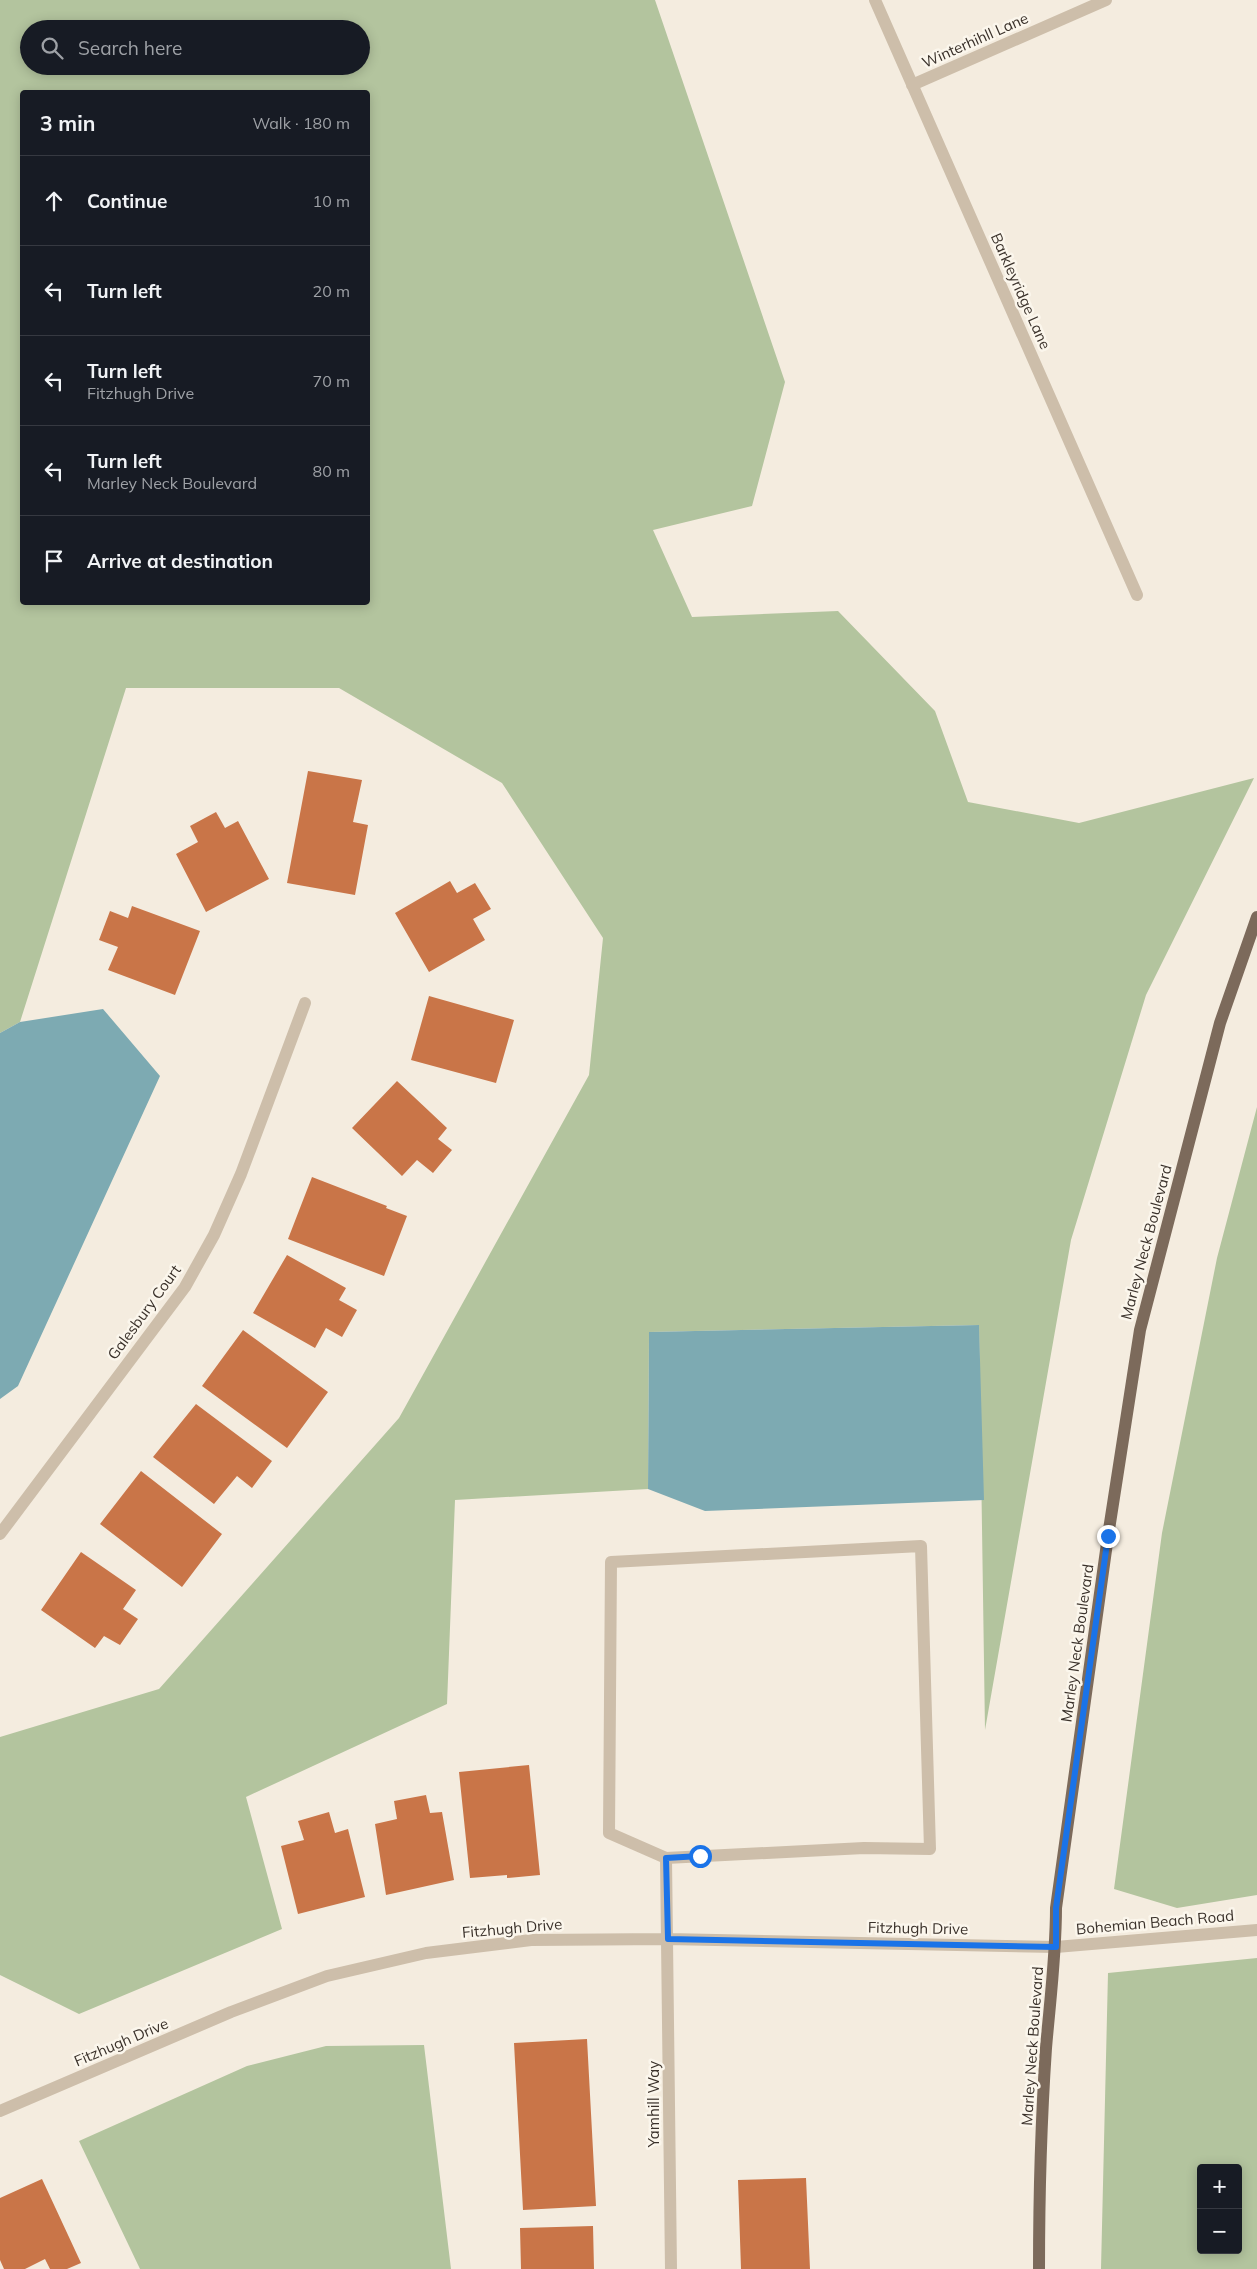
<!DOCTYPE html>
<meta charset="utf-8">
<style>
body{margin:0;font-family:Mulish,sans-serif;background:#20242c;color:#f1f3f6}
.controls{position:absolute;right:15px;bottom:15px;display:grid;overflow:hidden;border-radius:5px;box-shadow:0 2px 12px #0003}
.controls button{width:45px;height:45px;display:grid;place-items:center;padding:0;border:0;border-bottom:1px solid #363941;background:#171b24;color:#f1f3f6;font:25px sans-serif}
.stop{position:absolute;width:15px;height:15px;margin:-11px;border:4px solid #1a73e8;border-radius:50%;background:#fff}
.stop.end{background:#1a73e8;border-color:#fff;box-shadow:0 1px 5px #0008}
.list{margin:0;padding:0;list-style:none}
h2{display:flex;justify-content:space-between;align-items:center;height:65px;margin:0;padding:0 20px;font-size:21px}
h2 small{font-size:16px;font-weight:400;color:#9ea1a6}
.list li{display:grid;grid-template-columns:32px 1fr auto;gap:15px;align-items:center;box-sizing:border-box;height:90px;padding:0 20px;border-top:1px solid #363941}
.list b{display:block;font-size:19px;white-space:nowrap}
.list p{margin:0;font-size:16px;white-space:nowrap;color:#9ea1a6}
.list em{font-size:16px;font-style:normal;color:#9ea1a6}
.icon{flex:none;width:28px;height:28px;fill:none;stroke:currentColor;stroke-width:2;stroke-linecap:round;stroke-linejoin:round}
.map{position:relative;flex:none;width:1257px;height:2269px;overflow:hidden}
.search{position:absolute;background:#171b24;box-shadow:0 2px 12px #0003;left:20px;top:20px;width:350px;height:55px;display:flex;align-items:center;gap:12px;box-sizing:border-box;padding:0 18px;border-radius:28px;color:#9ea1a6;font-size:19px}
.panel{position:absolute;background:#171b24;box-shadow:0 2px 12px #0003;left:20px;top:90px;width:350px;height:515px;border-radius:5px}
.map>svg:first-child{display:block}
.green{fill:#b3c49e;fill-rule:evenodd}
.water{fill:#7daab2}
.building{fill:#c97548}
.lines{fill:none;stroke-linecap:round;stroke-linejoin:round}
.minor{stroke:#cdbeaa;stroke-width:12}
.major{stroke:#7c6a5b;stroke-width:12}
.route{stroke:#1a73e8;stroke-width:6}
.labels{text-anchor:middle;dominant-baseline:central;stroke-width:5;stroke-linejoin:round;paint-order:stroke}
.street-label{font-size:15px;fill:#3a312a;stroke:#fbf6ec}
</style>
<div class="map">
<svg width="1257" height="2269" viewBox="0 0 1257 2269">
<rect width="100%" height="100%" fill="#f4ecdf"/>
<path class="green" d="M 0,0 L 655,0 L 785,382 L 752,506 L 653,530 L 692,617 L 838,611 L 935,711 L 968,802 L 1079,823 L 1254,778 L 1146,995 L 1071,1240 L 985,1730 L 979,1325 L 649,1332 L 648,1489 L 455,1500 L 447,1704 L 246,1797 L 282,1929 L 79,2014 L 0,1975 L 0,1737 L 159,1689 L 399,1418 L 589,1075 L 603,938 L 502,783 L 339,688 L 126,688 L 20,1022 L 0,1033 ZM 29,29 L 361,29 L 361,66 L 29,66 ZM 22,92 L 368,92 L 368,602 L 22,602 Z
M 1257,1107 L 1257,1895 L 1177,1908 L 1114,1889 L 1162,1533 L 1217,1258 Z
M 1257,1958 L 1257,2269 L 1101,2269 L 1108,1973 ZM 1201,2168 L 1238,2168 L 1238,2250 L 1201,2250 Z
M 424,2045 L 451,2269 L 140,2269 L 79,2141 L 247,2066 L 326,2046 Z"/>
<path class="water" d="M 103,1009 L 160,1076 L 18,1386 L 0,1399 L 0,1033 L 20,1022 Z
M 979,1325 L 984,1500 L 705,1511 L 648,1489 L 649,1332 Z"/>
<path class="building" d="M 308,771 L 362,780 L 353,822 L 368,825 L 355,895 L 287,883 Z
M 216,812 L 225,828 L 238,821 L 269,879 L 206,912 L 176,854 L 198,842 L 190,826 Z
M 450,881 L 457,893 L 475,883 L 491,909 L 473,919 L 485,940 L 429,972 L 395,913 Z
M 132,906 L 200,931 L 175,995 L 108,970 L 118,947 L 99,940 L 110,911 L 128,918 Z
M 429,996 L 514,1020 L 496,1083 L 411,1060 Z
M 397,1081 L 447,1128 L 438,1139 L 452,1150 L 433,1173 L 417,1160 L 402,1176 L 352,1128 Z
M 312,1177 L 387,1206 L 386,1208 L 407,1216 L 384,1276 L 288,1239 Z
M 287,1255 L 346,1288 L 339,1300 L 357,1310 L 342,1337 L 326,1328 L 315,1348 L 253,1313 Z
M 243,1330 L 328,1392 L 287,1448 L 202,1386 Z
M 196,1404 L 272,1461 L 252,1488 L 237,1476 L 214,1504 L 153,1457 Z
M 141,1471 L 222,1534 L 182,1587 L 100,1524 Z
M 81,1552 L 136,1590 L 123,1609 L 138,1619 L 120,1645 L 104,1636 L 95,1648 L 41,1610 Z
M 529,1765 L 540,1875 L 507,1878 L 507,1875 L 470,1878 L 459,1772 Z
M 426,1795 L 430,1813 L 442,1812 L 454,1880 L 386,1895 L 375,1824 L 397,1819 L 394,1801 Z
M 329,1812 L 335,1833 L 348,1829 L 365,1897 L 298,1914 L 281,1846 L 304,1840 L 298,1821 Z
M 587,2039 L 596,2206 L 523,2210 L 514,2043 Z
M 806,2178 L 810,2269 L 741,2269 L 738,2180 Z
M 42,2179 L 81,2263 L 67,2269 L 50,2269 L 45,2259 L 25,2269 L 4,2269 L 0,2260 L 0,2198 Z
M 593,2226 L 594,2269 L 521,2269 L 520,2228 Z"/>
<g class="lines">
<path class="minor" d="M 875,0 L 1137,595
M 912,85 L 1106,0
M 0,1534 L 185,1287 L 214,1235 L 241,1174 L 305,1003
M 666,1858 L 609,1833 L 611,1562 L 921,1546 L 930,1849 L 864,1848 L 666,1858 L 671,2269
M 0,2111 L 231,2012 L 327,1976 L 426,1953 L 531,1940 L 668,1939 L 1056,1947 L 1257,1930"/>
<path class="major" d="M 1039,2269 C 1039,2195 1041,2122 1046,2048 C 1050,2001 1056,1955 1056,1908 L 1108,1536 L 1140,1330 L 1220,1023 L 1257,917"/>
</g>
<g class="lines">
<path class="route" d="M 700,1856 L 666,1858 L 668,1939 L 1056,1947 L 1056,1908 L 1108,1536"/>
</g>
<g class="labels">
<g class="street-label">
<text transform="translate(975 40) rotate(-24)">Winterhihll Lane</text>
<text transform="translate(1021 291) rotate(66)">Barkleyridge Lane</text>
<text transform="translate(1146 1242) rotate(-75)">Marley Neck Boulevard</text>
<text transform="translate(144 1312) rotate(-54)">Galesbury Court</text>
<text transform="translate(1077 1643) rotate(-82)">Marley Neck Boulevard</text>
<text transform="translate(1155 1922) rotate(-5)">Bohemian Beach Road</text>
<text transform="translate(512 1928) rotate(-5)">Fitzhugh Drive</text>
<text transform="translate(918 1928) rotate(1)">Fitzhugh Drive</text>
<text transform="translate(121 2042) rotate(-23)">Fitzhugh Drive</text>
<text transform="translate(1032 2046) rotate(-86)">Marley Neck Boulevard</text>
<text transform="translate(653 2104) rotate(-90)">Yamhill Way</text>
</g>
</g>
</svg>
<div class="controls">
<button>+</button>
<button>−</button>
</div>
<div class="stop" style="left:700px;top:1856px"></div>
<div class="stop end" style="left:1108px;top:1536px"></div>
<div class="search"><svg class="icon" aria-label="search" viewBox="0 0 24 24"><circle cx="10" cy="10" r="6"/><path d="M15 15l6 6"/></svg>Search here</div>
<section class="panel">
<h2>3 min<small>Walk · 180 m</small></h2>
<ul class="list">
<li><svg class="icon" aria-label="ahead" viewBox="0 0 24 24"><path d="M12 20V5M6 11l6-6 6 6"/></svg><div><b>Continue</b></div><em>10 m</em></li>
<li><svg class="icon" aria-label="left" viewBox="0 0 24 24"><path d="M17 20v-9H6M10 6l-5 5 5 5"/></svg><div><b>Turn left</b></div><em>20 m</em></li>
<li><svg class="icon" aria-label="left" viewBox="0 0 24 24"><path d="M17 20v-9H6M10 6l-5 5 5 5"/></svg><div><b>Turn left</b><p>Fitzhugh Drive</p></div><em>70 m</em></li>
<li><svg class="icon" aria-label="left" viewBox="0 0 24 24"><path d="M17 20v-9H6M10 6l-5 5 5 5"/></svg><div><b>Turn left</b><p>Marley Neck Boulevard</p></div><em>80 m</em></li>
<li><svg class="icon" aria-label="arrive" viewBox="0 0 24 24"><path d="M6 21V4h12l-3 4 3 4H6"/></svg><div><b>Arrive at destination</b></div></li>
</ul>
</section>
</div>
